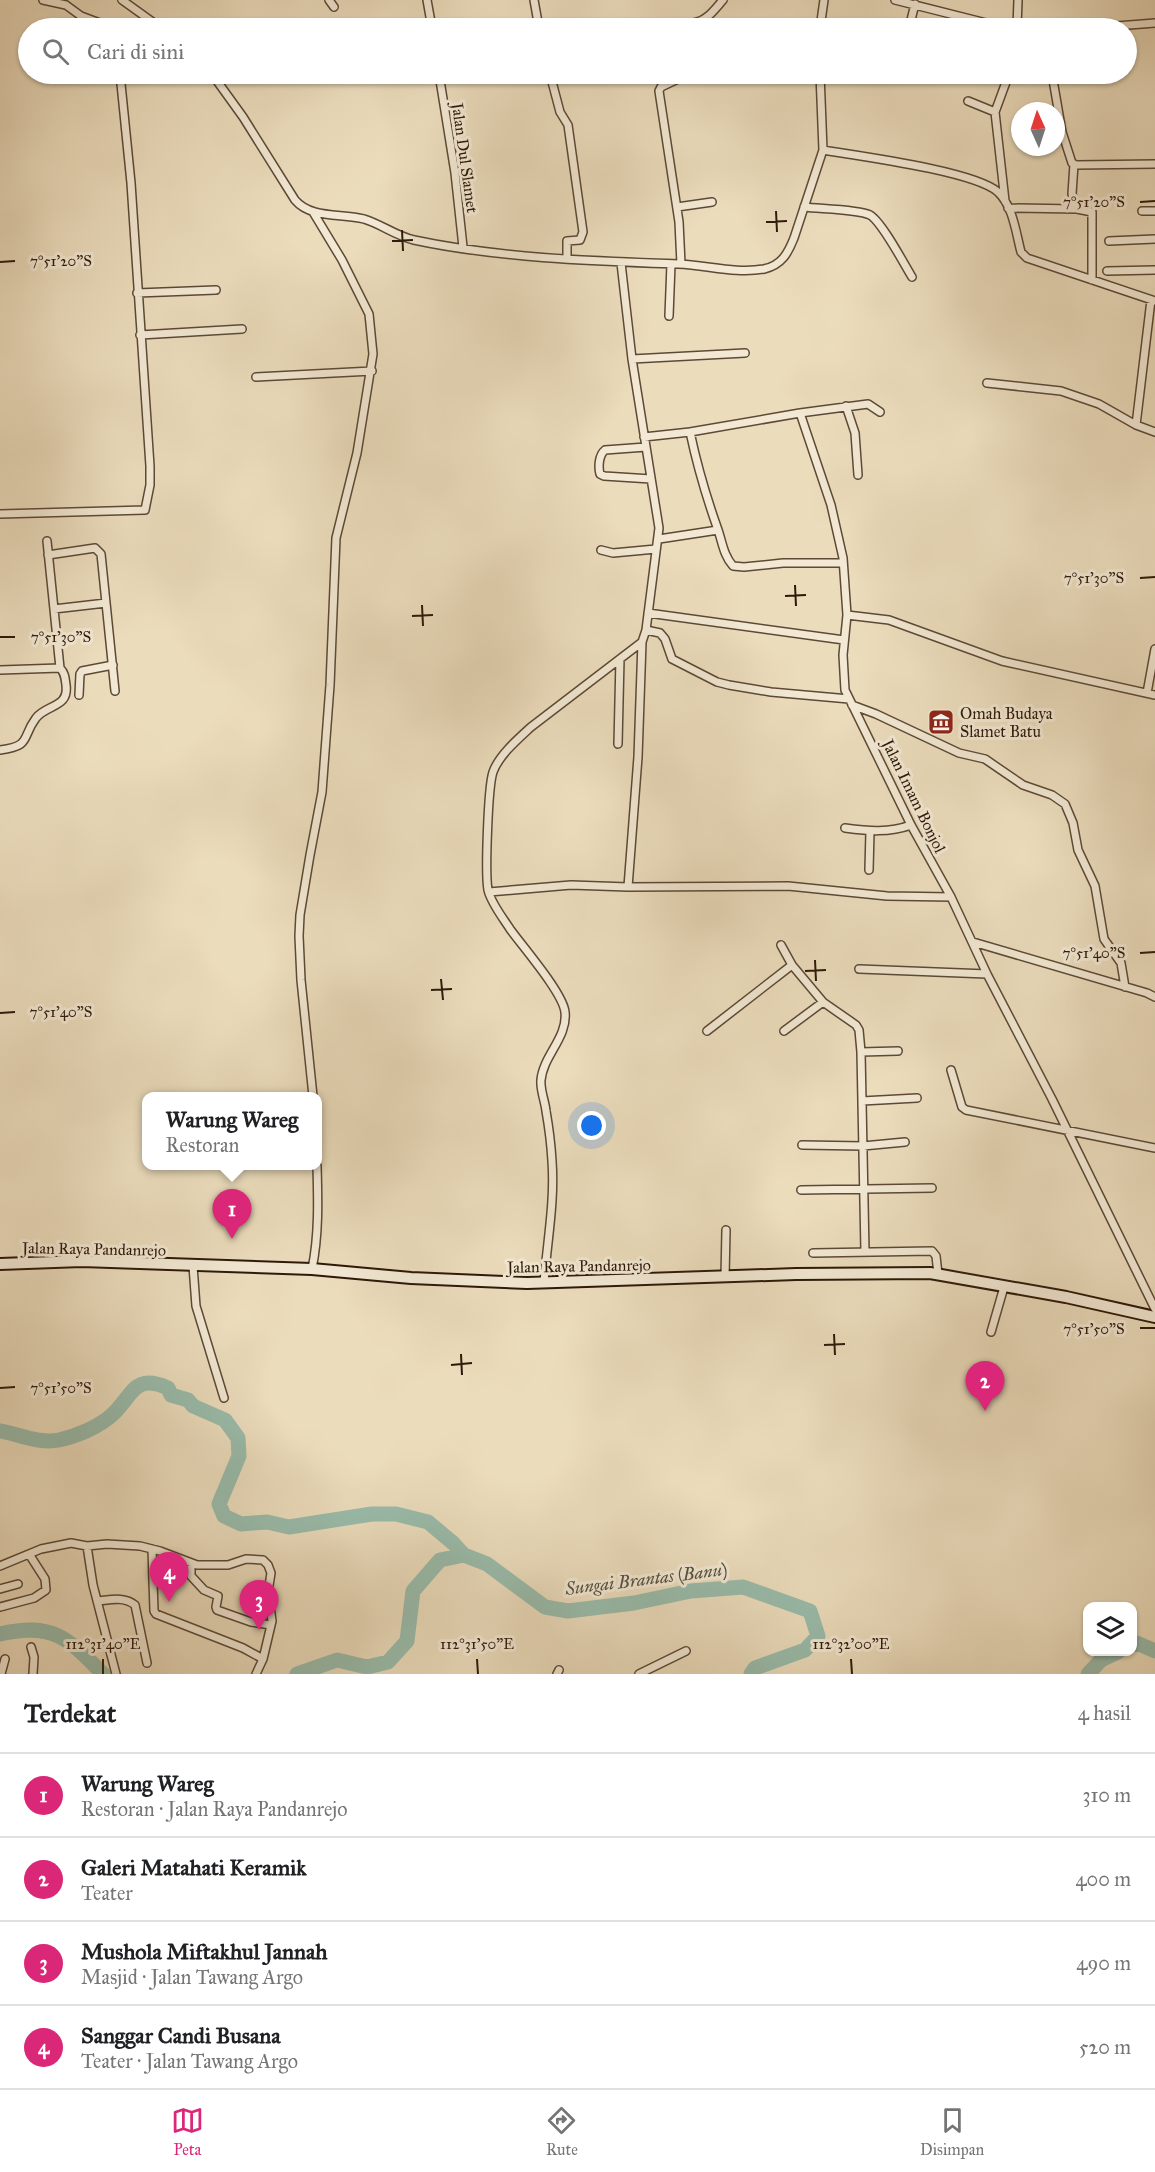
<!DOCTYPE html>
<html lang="id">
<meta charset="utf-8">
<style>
body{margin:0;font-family:"IM FELL Great Primer",serif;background:#f2f2f2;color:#202124}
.controls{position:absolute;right:18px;bottom:18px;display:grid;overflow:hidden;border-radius:12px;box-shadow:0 2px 4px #0004}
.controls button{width:54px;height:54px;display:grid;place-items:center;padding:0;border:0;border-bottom:2px solid #e0e0e0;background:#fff;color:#202124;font:30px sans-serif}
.compass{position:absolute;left:1011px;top:102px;width:54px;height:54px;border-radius:50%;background:#fff;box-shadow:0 2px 4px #0004;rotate:357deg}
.you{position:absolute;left:592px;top:1126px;width:21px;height:21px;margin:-15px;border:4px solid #fff;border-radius:50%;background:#1a73e8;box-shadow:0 0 0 9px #1a73e833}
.badge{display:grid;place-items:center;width:39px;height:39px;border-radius:50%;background:#db2777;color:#fff;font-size:20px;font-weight:700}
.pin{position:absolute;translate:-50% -50px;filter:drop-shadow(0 2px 3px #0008)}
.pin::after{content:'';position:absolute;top:32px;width:21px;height:18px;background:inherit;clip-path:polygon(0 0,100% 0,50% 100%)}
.popup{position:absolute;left:142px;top:1092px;width:180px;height:78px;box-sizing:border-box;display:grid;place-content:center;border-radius:12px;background:#fff;filter:drop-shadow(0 2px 4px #0005);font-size:20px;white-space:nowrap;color:#757577}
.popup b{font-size:22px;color:#202124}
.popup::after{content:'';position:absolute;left:50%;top:100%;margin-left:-12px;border:12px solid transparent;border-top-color:#fff}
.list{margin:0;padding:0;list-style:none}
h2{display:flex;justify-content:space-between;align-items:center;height:78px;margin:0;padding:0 24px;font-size:26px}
h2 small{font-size:20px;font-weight:400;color:#757577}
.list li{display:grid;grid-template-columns:39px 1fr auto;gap:18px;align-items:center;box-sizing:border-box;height:84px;padding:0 24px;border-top:2px solid #e0e0e0}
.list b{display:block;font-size:22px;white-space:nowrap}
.list p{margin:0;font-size:20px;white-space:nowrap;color:#757577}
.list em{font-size:20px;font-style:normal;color:#757577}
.icon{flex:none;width:33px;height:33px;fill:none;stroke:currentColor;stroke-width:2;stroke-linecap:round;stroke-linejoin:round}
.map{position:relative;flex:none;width:1155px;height:1674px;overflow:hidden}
.search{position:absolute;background:#fff;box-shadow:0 2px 4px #0004;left:18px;right:18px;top:18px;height:66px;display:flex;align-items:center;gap:15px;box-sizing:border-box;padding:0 21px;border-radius:33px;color:#757577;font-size:22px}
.sheet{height:414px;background:#fff}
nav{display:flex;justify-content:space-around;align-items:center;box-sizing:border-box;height:84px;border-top:2px solid #e0e0e0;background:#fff;font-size:16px;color:#757577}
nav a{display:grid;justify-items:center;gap:3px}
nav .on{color:#db2777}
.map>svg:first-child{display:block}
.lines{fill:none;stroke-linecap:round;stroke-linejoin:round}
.river{stroke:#99bcab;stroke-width:15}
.street-casing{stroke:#5c4936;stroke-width:10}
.secondary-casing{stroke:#2d1809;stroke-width:14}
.street{stroke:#f2e8d3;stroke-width:7}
.secondary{stroke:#f2e8d3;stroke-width:10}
.ticks{fill:none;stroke:#2d1809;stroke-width:2}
.labels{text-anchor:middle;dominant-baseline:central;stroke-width:6;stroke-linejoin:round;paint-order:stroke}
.street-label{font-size:16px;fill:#2d1809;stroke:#f2e8d3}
.poi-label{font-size:16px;fill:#2d1809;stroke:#f2e8d3;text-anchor:start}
.water-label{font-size:18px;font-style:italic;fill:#535142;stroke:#f2e8d3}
.ticks-label{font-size:15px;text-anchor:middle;fill:#2d1809;stroke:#f2e8d3;stroke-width:6;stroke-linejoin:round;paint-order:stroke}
</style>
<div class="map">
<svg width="1155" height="1674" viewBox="0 0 1155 1674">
<rect width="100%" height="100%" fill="#ebdcbc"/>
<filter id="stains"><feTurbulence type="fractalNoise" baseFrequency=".00333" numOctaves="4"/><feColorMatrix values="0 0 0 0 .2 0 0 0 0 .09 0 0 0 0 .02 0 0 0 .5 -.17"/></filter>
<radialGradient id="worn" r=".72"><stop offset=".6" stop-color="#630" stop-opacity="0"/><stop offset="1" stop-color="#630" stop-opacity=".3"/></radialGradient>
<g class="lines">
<path class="river" d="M 0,1431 C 19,1434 39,1444 59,1440 C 77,1436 99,1427 113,1414 C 133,1395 134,1373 168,1388 L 171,1395 L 188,1400 L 193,1406 L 225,1420 L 238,1438 L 239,1456 L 219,1504 L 224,1516 L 241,1524 L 267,1522 L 289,1527 L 372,1514 L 396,1514 L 428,1522 L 453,1543 L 464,1555
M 0,1634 C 53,1622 68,1638 103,1674
M 1132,1645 L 1137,1643 L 1155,1651
M 297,1674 L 337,1660 L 367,1667 L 388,1662 L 407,1641 L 413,1591 L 440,1560 L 464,1555 L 487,1564 L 545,1607 L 568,1611 L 634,1603 L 691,1591 L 743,1587 L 810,1611 L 818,1636 L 805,1650 L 755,1668 L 751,1674
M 1088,1674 L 1101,1660 L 1118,1652"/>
<defs>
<path id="street" d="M 43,0 L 66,5 L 81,16 L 113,28
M 122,0 L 161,28
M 329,0 L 334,7
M 427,0 L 432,28
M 534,0 L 539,28
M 895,0 L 1006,28
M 593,23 L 693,23
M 692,28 L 693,23 C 707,21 714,10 723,0
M 820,28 L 824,0
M 909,28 L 915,4
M 1017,28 L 1018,0
M 1091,28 L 1155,23
M 212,74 L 243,117 L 295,200 C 311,219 341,213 364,219 C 381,224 396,236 414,240 C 498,258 592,261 678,264 C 707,265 735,274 764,269 C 782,265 788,253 794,238 L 823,150 L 820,74
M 439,74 L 455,173 L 463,247
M 550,74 L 560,112 L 568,125 L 583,232 L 580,240 L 567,241 L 567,258
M 896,74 L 897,74
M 1052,74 L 1062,132 L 1072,163 L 1076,165 L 1155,164
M 968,101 L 995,112
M 823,150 C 859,156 974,171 998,192 C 1013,206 1016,233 1021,252 L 1027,258 L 1155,301
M 1074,164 L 1072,194 L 1077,209
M 1005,201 L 995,112 L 1009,74
M 677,207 L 712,202
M 804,207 C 820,209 857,209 870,215 C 882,222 904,264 912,277
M 1008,208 L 1077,209 L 1092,212 L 1092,280
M 1142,211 L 1155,211
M 1109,241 L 1155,239
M 681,264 L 679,222 L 659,91 L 661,87 L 680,78 L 683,74
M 1107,271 L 1155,270
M 137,293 L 216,290
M 1151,300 L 1136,425 L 1155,432
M 669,316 L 671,264
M 140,335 L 242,329
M 632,359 L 745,353
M 256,377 L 372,371
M 987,383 L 1061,391 L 1099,404 L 1136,425
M 846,406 L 855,433 L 858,475
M 800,413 L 868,404 L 880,412
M 690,432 C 697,465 706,496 717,527 C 722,540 723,555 733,566 L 744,567 L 783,563 L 843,563
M 644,437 L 690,432 L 800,413 L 831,505 L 843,558 L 847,615 L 843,655 L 845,690 L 911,825 L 951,897 L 987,974 L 1052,1099 L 1155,1309
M 646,447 L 605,450 C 599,455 598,466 600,474 L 604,476 L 651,479
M 0,514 L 145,510 L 150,485 L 150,466 L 131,183 L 120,74
M 659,539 L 718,530
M 47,541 L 60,668
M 601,550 L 613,553 L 656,549
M 48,555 L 95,548 L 101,554 L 115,691
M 54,609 L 106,603
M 648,613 L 844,640
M 847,615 L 889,620 L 1002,661 L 1155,695
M 646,630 L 660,633 L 665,639 L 672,659 L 717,682 L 729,685 L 771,692 L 849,699
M 642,642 L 638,757 L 628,887 L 788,886 L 887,896 L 951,897
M 0,670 L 60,668 C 65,673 65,678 66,685 C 69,708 47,704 36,718 C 21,738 32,746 0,750
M 1147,693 L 1155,649
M 79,695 L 80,674 L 82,671 L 113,665
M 852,705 L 876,714 L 959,753 L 985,759 L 1023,785 L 1052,795 L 1065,804 L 1073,823 L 1078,850 L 1095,886 L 1104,939 L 1121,963 L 1125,987
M 618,744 L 620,659
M 845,828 C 868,831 889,833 911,825
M 869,870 L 870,831
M 489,892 L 571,885 L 628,887
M 973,942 L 1147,993 L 1155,997
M 792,965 L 823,1002
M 859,969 L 987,974
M 707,1031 L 792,965 L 781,945
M 784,1031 L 823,1002 L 856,1025 L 859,1030 L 861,1052 L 865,1252
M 861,1052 L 898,1051
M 951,1070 L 962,1107 L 966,1110 L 1155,1148
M 313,1096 L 301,980 L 299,936 L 300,915 L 310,855 L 322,792 L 330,685 L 336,538 L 357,453 L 373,354 L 369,314 L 342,260 L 313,212
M 862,1101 L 917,1098
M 802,1145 L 863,1146 L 905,1142
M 801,1190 L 932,1188
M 813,1253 L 932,1251 L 936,1256 L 938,1274
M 193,1266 L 196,1306 L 224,1398
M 312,1269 C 319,1235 318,1200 317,1166
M 725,1277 L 726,1230
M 544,1283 C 547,1242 555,1202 552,1161 C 551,1144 549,1128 546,1111 C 545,1101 540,1090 541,1080 C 543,1056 568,1037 565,1012 C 563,993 523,947 510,929 C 503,918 491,903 488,890 C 485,873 488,787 493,772 C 499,755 518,739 531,727 L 642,642 L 646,630 L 659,528 L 632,359 L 621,263
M 991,1332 L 1004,1287
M 87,1546 L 93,1585 L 116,1674
M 152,1549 L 154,1611 L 156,1614 L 243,1648 L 263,1659
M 191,1563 L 191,1576 L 204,1590 L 218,1596 L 216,1607 L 217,1610 L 251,1622 L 271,1625
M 0,1566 L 41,1549 L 71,1543 L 87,1546 L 107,1544 L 140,1546 L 160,1551 L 197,1565 L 228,1565 L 246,1559 L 263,1560 L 268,1565 L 271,1573 L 268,1592 L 272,1621 L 263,1659 L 256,1674
M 0,1589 L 18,1584
M 97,1601 C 110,1600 124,1596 135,1605 L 147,1663
M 0,1607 L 34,1598 L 46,1590 L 45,1579 L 29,1554
M 31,1647 L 34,1657 L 33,1674
M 1,1674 L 5,1659
M 557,1674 L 559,1670
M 639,1674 L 686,1651"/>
<path id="secondary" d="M 0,1264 L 82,1261 L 312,1269 L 411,1278 L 527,1283 L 796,1274 L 930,1273 L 1066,1297 L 1155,1317"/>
</defs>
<use href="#street" class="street-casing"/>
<use href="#secondary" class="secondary-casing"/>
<use href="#street" class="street"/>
<use href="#secondary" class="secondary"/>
</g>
<path class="ticks" d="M 1140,202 L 1155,201M 776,211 L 777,232M 766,222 L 787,221M 402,230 L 403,251M 392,241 L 413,240M 0,262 L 15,261M 1140,578 L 1155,577M 795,585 L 796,606M 785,596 L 806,595M 422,605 L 423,626M 412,616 L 433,615M 0,637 L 15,637M 1140,953 L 1155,952M 815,960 L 816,981M 805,971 L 826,970M 441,979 L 443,1000M 431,990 L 452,989M 0,1013 L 15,1012M 1140,1328 L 1155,1328M 834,1334 L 835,1355M 824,1345 L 845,1344M 461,1354 L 462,1375M 451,1365 L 472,1363M 0,1388 L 15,1387M 103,1659 L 103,1674M 477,1659 L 478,1674M 851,1659 L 852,1674"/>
<defs>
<symbol id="museum-square" viewBox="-11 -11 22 22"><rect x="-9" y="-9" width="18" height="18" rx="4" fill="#8f2418" stroke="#f2e8d3"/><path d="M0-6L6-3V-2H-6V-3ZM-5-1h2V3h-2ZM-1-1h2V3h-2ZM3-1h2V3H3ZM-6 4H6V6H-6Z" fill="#fff"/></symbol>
</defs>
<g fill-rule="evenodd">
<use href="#museum-square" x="926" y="707" width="30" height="30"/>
</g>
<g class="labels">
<g class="street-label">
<text transform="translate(465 158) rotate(82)">Jalan Dul Slamet</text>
<text transform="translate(914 796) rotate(64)">Jalan Imam Bonjol</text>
<text transform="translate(94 1249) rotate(1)">Jalan Raya Pandanrejo</text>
<text transform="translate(579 1266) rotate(-1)">Jalan Raya Pandanrejo</text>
</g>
<g class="poi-label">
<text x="960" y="713">Omah Budaya<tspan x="960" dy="18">Slamet Batu</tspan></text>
</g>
<g class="water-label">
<text transform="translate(646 1579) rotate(-7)">Sungai Brantas (Banu)</text>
</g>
</g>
<g class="ticks-label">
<text x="1094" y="207">7°51'20"S</text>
<text x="61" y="266">7°51'20"S</text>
<text x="1094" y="583">7°51'30"S</text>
<text x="61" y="642">7°51'30"S</text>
<text x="1094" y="958">7°51'40"S</text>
<text x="61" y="1017">7°51'40"S</text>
<text x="1094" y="1334">7°51'50"S</text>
<text x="61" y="1393">7°51'50"S</text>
<text x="103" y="1649">112°31'40"E</text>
<text x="477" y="1649">112°31'50"E</text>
<text x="851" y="1649">112°32'00"E</text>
</g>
<rect width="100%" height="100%" filter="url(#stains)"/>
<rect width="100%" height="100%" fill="url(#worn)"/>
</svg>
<div class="controls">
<button><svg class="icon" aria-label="layers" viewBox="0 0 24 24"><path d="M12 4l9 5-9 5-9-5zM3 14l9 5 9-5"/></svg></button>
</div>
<svg class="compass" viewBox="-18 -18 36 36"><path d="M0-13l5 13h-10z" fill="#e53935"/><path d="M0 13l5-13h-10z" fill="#757577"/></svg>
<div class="you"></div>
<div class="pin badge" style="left:232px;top:1239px">1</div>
<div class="popup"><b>Warung Wareg</b>Restoran</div>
<div class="pin badge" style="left:985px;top:1411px">2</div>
<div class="pin badge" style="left:259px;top:1630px">3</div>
<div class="pin badge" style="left:169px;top:1602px">4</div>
<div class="search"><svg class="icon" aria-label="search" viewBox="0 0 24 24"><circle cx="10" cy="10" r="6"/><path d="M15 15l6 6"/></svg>Cari di sini</div>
</div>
<section class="sheet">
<h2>Terdekat<small>4 hasil</small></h2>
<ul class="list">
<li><span class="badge">1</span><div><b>Warung Wareg</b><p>Restoran · Jalan Raya Pandanrejo</p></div><em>310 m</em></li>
<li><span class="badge">2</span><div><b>Galeri Matahati Keramik</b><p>Teater</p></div><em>400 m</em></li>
<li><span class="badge">3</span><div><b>Mushola Miftakhul Jannah</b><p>Masjid · Jalan Tawang Argo</p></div><em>490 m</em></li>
<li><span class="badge">4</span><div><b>Sanggar Candi Busana</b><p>Teater · Jalan Tawang Argo</p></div><em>520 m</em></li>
</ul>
</section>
<nav>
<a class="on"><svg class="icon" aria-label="map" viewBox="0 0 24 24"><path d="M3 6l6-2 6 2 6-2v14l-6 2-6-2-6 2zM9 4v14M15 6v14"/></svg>Peta</a>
<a><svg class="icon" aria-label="directions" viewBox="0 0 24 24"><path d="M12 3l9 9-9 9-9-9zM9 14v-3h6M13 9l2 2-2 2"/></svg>Rute</a>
<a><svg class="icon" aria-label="saved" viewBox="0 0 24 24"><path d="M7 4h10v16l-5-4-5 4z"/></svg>Disimpan</a>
</nav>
